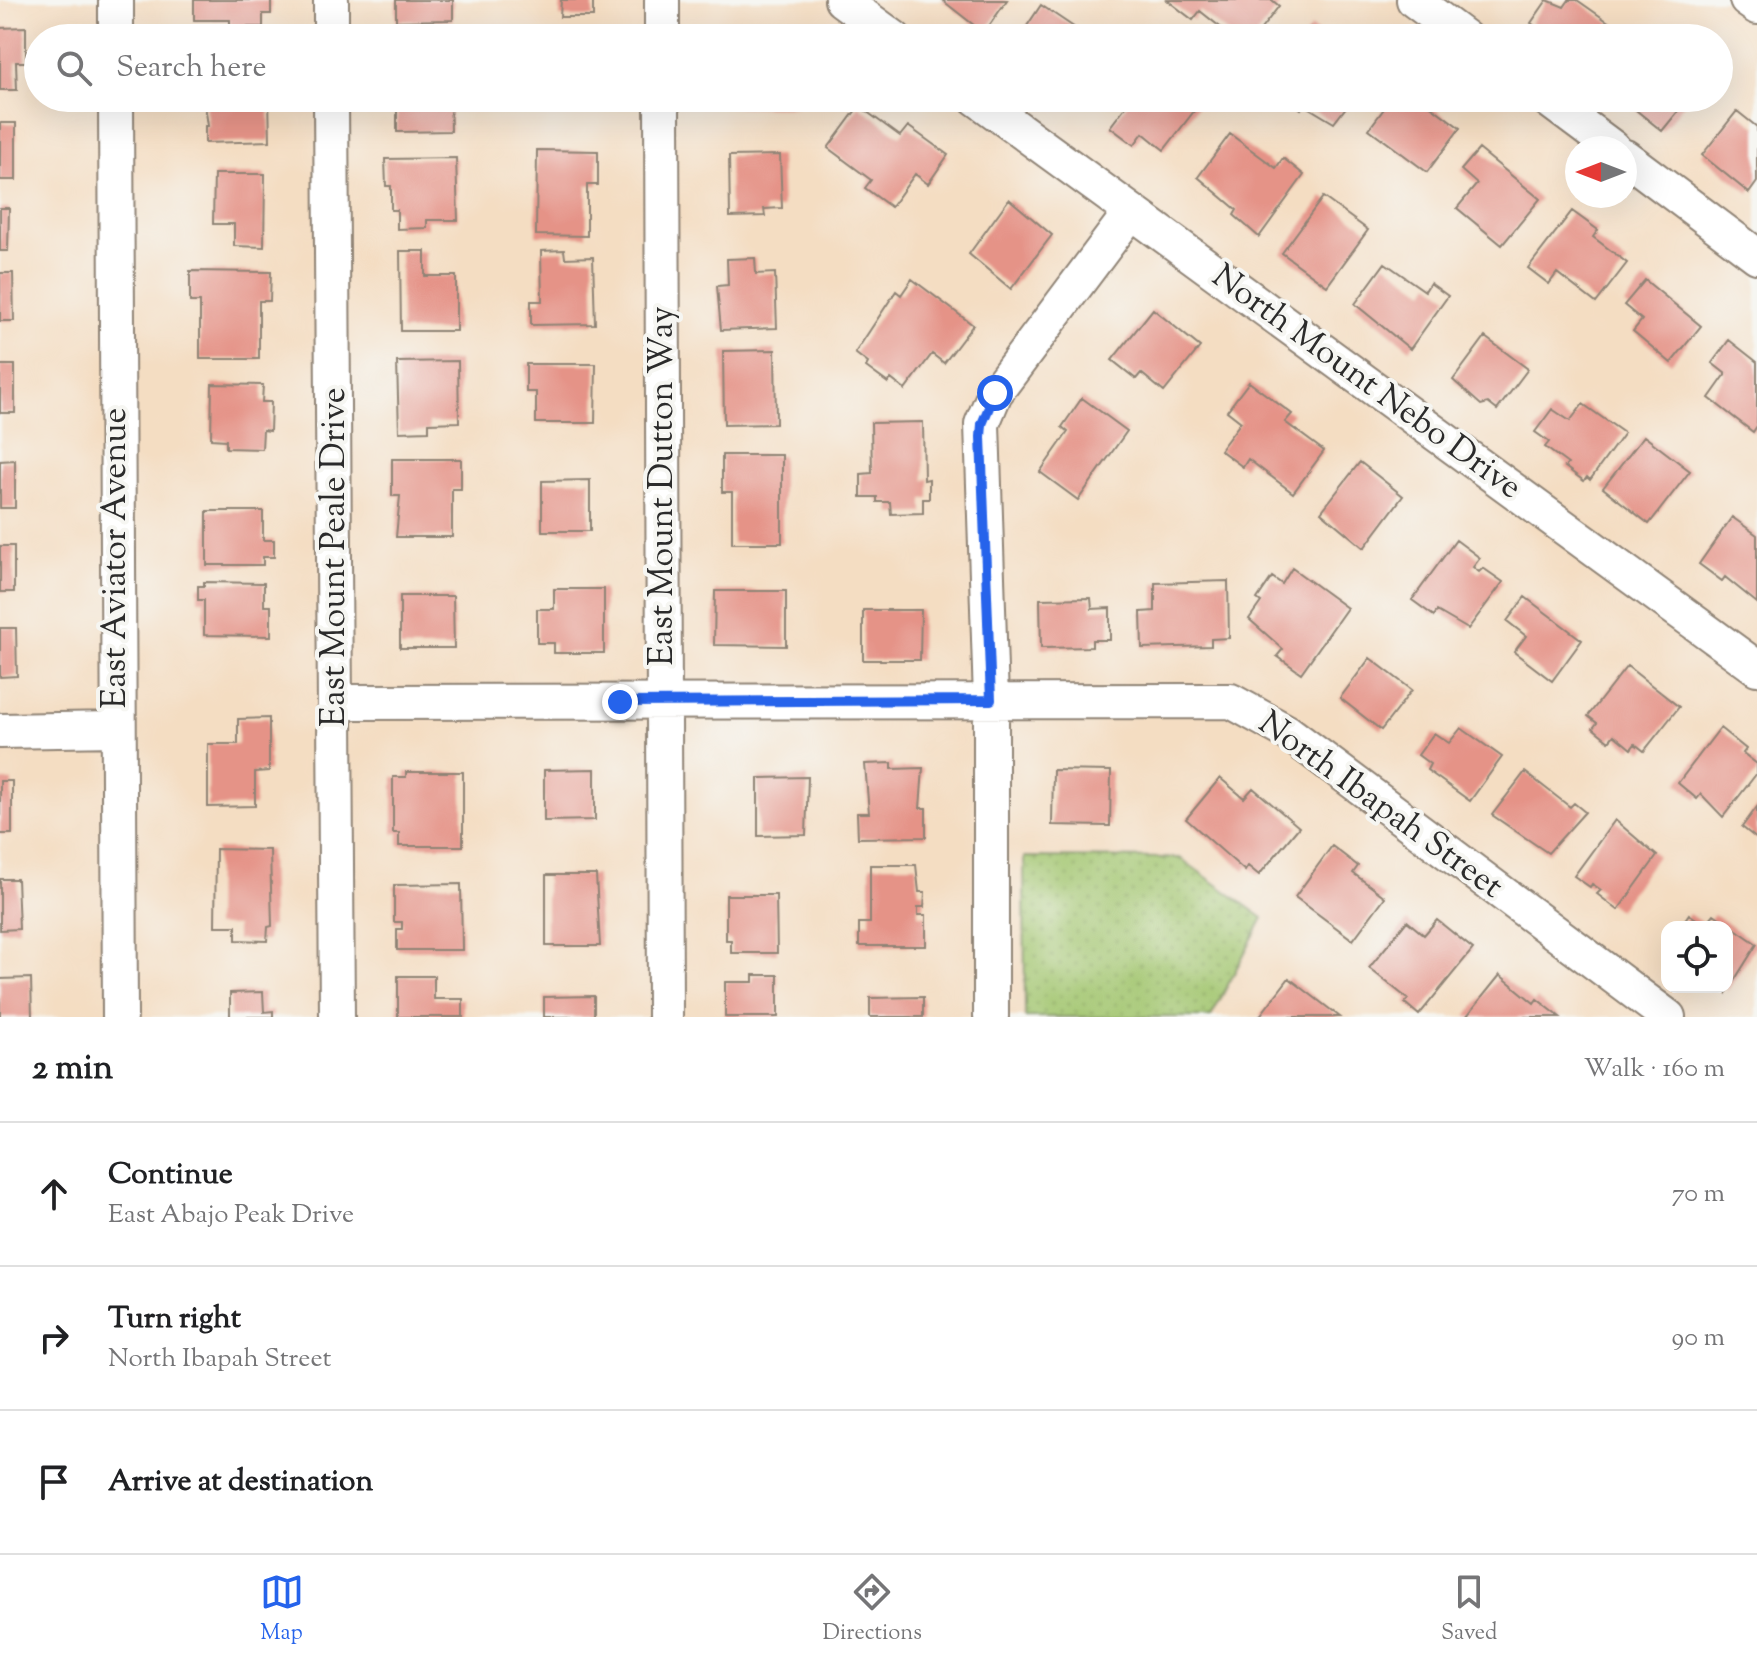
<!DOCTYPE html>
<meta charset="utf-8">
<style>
body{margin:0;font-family:"Sorts Mill Goudy",serif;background:#f6f6f6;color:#202124}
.controls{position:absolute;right:24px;bottom:24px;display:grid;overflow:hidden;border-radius:16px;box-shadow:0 8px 32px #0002}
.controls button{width:72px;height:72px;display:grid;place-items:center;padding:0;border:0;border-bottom:2px solid #e0e0e0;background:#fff;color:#202124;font:40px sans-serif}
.compass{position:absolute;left:1565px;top:136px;width:72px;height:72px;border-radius:50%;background:#fff;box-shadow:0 8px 32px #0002;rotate:270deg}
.stop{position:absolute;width:24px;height:24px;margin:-18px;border:6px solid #2563eb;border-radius:50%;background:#fff}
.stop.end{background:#2563eb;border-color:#fff;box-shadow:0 2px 8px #0008}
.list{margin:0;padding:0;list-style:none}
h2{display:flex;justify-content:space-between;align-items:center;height:104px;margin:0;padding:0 32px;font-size:34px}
h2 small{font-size:26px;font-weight:400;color:#757577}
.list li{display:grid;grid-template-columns:52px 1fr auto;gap:24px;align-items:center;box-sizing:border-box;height:144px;padding:0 32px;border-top:2px solid #e0e0e0}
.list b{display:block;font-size:30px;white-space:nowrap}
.list p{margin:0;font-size:26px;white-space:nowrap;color:#757577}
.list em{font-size:26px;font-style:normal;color:#757577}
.icon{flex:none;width:44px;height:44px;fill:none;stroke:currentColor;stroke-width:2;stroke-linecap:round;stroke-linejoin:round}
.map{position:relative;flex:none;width:1757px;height:1017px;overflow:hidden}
.search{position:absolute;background:#fff;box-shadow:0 8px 32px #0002;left:24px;right:24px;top:24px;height:88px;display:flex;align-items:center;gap:20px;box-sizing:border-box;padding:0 28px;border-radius:44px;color:#757577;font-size:30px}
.sheet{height:536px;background:#fff}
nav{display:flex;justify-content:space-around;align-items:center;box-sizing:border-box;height:112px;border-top:2px solid #e0e0e0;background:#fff;font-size:22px;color:#757577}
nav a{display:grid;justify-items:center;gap:4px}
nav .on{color:#2563eb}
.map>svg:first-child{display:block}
.grass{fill:url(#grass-dots);stroke:#67784d;stroke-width:2}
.building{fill:#e59387}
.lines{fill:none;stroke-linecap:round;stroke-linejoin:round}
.minor-casing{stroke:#908476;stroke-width:38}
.minor{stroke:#fff;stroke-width:34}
.route{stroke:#2563eb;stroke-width:10}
.labels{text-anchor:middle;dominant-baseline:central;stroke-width:8;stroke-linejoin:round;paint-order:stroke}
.street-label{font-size:34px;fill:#2b2b2b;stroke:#f6f6f2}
</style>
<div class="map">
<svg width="1757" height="1017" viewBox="0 0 1757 1017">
<defs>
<pattern id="grass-dots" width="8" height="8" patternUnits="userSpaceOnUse" patternTransform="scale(2)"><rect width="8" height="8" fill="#a3c66f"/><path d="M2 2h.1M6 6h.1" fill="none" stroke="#8caa60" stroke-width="1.8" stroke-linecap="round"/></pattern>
</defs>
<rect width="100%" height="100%" fill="#f6f6f2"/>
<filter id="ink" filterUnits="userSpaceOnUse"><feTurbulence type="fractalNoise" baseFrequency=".0125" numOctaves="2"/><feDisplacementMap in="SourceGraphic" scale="16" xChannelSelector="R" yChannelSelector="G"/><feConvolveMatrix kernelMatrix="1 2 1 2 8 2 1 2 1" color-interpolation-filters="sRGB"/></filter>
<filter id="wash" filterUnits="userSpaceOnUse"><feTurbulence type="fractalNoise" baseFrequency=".006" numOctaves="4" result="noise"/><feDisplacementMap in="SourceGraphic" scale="32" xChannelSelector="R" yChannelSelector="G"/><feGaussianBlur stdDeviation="1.8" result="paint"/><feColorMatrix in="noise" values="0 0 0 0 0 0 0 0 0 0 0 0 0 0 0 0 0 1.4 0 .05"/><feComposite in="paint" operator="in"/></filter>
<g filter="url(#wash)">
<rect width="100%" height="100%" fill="#f4ddc2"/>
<path class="grass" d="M 1024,857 L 1180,858 L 1263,918 L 1211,1017 L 1025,1017 Z"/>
<g id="blocks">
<path class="building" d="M 194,0 L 271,0 L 271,14 L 263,14 L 263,27 L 230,27 L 230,20 L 194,20 Z
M 396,0 L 453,0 L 453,20 L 396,21 Z
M 561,0 L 593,0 L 593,17 L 560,17 Z
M 942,0 L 1007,0 L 984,33 Z
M 1167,0 L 1272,0 L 1279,6 L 1254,38 L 1234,38 L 1200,11 L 1193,20 Z
M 1547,0 L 1564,7 L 1569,0 L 1577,0 L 1617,28 L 1610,38 L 1539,38 L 1543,32 L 1531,23 Z
M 1041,5 L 1090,38 L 1019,38 Z
M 732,25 L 780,25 L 780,38 L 732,38 Z
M 26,27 L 26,62 L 16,62 L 17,90 L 0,90 L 0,28 Z
M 1311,27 L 1322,35 L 1325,32 L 1333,38 L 1303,38 Z
M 204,98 L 269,98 L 270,141 L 205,143 L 205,126 L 208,126 Z
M 397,98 L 450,98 L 451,131 L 397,132 Z
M 534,98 L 596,98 L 596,104 L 534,105 Z
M 720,98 L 795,98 L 795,107 L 720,107 Z
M 1132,98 L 1178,98 L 1183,102 L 1188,98 L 1198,106 L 1164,150 L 1143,133 L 1134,145 L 1110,127 Z
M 1287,98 L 1353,98 L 1334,123 L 1304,105 L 1301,109 Z
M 1392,98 L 1420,98 L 1460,128 L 1427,172 L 1369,129 Z
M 1621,98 L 1689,98 L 1662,131 Z
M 859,106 L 900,136 L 908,126 L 948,155 L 928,184 L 915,174 L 891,207 L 865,188 L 871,180 L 828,148 Z
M 1737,111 L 1757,127 L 1757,182 L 1749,193 L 1702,155 Z
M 0,123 L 16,123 L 16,180 L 0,180 Z
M 1230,134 L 1276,168 L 1283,158 L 1304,175 L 1259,237 L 1234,215 L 1237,210 L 1198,177 Z
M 1479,149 L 1540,199 L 1502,245 L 1457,208 L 1477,184 L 1461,170 Z
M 537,150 L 598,151 L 598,185 L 587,185 L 587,236 L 536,235 Z
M 780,155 L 782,208 L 764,209 L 765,216 L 730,217 L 729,156 Z
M 456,158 L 458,220 L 427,220 L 427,228 L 397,229 L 397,210 L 391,210 L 391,186 L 386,186 L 385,159 Z
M 214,174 L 265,174 L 264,247 L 234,246 L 234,224 L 213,224 Z
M 1323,197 L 1368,230 L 1327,286 L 1282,253 Z
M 1009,199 L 1052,235 L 1011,289 L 969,254 Z
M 0,208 L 9,208 L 8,251 L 0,251 Z
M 1572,211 L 1598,230 L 1593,237 L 1627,263 L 1596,303 L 1557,273 L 1549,284 L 1528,268 Z
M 564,250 L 565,258 L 593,257 L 595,324 L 531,325 L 531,301 L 542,301 L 541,251 Z
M 400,251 L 425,251 L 425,276 L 456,276 L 456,331 L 401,331 Z
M 755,258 L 756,274 L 775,273 L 777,328 L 721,330 L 717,286 L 728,285 L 727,259 Z
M 1385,263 L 1425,291 L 1430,283 L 1448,296 L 1410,349 L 1355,304 Z
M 190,271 L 271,272 L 270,301 L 259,301 L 259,359 L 200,359 L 200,302 L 190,302 Z
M 0,273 L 13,273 L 14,321 L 0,321 Z
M 912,279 L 973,325 L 944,363 L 932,354 L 905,390 L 891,379 L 888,383 L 866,367 L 868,363 L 855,353 L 896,291 L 901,295 Z
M 1645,280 L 1701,326 L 1671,363 L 1633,331 L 1642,320 L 1624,305 Z
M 1153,309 L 1200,347 L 1164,392 L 1141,373 L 1136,379 L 1112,360 Z
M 1485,337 L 1528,369 L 1497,410 L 1488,403 L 1481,405 L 1453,380 Z
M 1729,340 L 1757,362 L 1757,426 L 1753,432 L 1709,398 L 1726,374 L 1712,363 Z
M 775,350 L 776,424 L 724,425 L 723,351 Z
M 458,361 L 459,422 L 429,423 L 429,431 L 399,432 L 397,362 Z
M 526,364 L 596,364 L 595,423 L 536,423 L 536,392 L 526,392 Z
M 0,365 L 15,365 L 15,413 L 0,413 Z
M 1249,382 L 1292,414 L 1285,422 L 1324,451 L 1293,493 L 1248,459 L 1243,467 L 1220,450 L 1241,422 L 1227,411 Z
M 212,384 L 263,385 L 262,402 L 271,402 L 270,431 L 263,430 L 262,449 L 226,448 L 226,440 L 211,439 Z
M 1082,398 L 1127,431 L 1078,500 L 1040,472 L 1068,432 L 1062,427 Z
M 1583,404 L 1624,433 L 1590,480 L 1587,477 L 1584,481 L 1565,467 L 1568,464 L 1545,447 L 1549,442 L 1535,432 L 1552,409 L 1570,421 Z
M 923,422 L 924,480 L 929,479 L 929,499 L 923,499 L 923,513 L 891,514 L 890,502 L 877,502 L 877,497 L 861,497 L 861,474 L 872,473 L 871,423 Z
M 1644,436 L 1690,471 L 1649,524 L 1603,488 Z
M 722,455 L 782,455 L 782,543 L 732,543 L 732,492 L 722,492 Z
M 392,459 L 461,459 L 461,489 L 452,489 L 452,537 L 396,537 L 400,496 L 392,496 Z
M 15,460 L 15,508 L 0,508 L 0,461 Z
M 1360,462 L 1403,496 L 1364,548 L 1321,512 Z
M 590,480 L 590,531 L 542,531 L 542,481 Z
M 207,511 L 263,511 L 263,540 L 274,540 L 274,557 L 263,557 L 263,565 L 207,565 Z
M 1732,517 L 1757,535 L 1757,603 L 1725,577 L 1722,581 L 1699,564 Z
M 1456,540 L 1480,558 L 1473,567 L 1479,572 L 1483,568 L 1503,582 L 1468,629 L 1437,611 L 1434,616 L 1412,600 Z
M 0,546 L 14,546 L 14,592 L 0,592 Z
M 1292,568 L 1347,608 L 1301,673 L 1277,656 L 1283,649 L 1249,619 L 1261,602 L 1257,599 L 1272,577 L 1282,584 Z
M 1228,581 L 1229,638 L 1211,639 L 1211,646 L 1142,648 L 1141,612 L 1155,611 L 1155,583 Z
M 204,582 L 264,583 L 264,606 L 271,606 L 271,636 L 204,635 L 204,600 L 198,600 L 198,586 L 204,586 Z
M 554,589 L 604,589 L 604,653 L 554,653 L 554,643 L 537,643 L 537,609 L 554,609 Z
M 715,591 L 786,591 L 786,646 L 714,645 Z
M 400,596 L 453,596 L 454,648 L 400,648 Z
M 1525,597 L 1582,640 L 1552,681 L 1514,652 L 1526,636 L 1507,621 Z
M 1091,598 L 1092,609 L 1110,608 L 1110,640 L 1092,640 L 1092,647 L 1041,648 L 1040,599 Z
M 863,610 L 921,610 L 920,660 L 863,660 Z
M 0,628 L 16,628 L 17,676 L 0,677 Z
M 1370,658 L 1412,690 L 1381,730 L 1340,698 Z
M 1627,666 L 1679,707 L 1644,751 L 1635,744 L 1631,749 L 1614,735 L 1609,741 L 1593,728 L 1597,723 L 1588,716 Z
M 269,718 L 269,771 L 255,772 L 255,806 L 208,807 L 208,744 L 238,744 L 238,719 Z
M 1461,728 L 1502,757 L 1470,801 L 1427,770 L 1430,764 L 1418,755 L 1434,733 L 1449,743 Z
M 1720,728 L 1746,749 L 1743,753 L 1757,764 L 1757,773 L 1723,817 L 1701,794 L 1697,799 L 1678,783 Z
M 892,763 L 892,769 L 923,768 L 920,808 L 926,808 L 926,837 L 858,838 L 857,813 L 869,813 L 865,764 Z
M 595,769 L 595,820 L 544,821 L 544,770 Z
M 1053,770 L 1111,771 L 1110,826 L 1052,825 Z
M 406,772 L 463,772 L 463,846 L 399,846 L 399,833 L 393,833 L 393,777 L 406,777 Z
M 1525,772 L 1570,807 L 1574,803 L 1585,812 L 1548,853 L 1492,815 Z
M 808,777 L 806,835 L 758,836 L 758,778 Z
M 1220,778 L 1244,798 L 1253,788 L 1299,827 L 1259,875 L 1248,866 L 1245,871 L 1186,819 Z
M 0,781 L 12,781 L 12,834 L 0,834 Z
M 1757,807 L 1757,839 L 1742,827 Z
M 1615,820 L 1657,856 L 1618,910 L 1597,894 L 1601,890 L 1592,884 L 1590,887 L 1574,876 Z
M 1332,846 L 1358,866 L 1353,873 L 1385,897 L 1353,940 L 1295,897 Z
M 216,849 L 270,850 L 272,926 L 268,927 L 267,941 L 236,940 L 236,926 L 215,926 Z
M 870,865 L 916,865 L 919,892 L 925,892 L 924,907 L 918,907 L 918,915 L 926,915 L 926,946 L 859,946 L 859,923 L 870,923 Z
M 546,875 L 596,875 L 600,946 L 546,946 Z
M 0,879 L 17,879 L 19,929 L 0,930 Z
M 461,884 L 462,950 L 397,950 L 397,929 L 402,929 L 402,922 L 394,922 L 394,885 Z
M 726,895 L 776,895 L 777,953 L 731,953 L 731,940 L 726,940 Z
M 1689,914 L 1705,925 L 1714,914 L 1757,944 L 1727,992 L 1727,927 L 1680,927 Z
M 1437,920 L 1473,949 L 1419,1015 L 1405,1003 L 1408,999 L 1369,968 L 1407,921 L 1424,935 Z
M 753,975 L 778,975 L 778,1017 L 725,1017 L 725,982 L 753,982 Z
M 1500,975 L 1534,1003 L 1537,999 L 1560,1017 L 1466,1017 Z
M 398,976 L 434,976 L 434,999 L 463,999 L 463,1017 L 398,1017 Z
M 31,978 L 32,1017 L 0,1017 L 0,979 Z
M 1289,978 L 1340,1017 L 1259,1017 Z
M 263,992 L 264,1012 L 273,1011 L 273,1017 L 230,1017 L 230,993 Z
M 594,996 L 594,1017 L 544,1017 L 544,997 Z
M 923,997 L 923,1017 L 870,1017 L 870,998 Z"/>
</g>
</g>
<g filter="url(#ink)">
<use href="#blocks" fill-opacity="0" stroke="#908476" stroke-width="2"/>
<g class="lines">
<defs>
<path id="minor" d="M 116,0 L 116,38
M 331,0 L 331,38
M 662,0 L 662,38
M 842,0 L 894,38
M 1414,0 L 1465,38
M 1747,0 L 1757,7
M 116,98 L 120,1017
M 331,98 L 337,1017
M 662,98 L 665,1017
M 976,98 L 1757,668
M 1546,98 L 1613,148
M 1625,157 L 1757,256
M 336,702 L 1231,701 L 1287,732 L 1668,1017
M 0,731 L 116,729
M 991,1017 L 991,700 L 982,424 L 995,393 L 1131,212"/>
</defs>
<use href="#minor" class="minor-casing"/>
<use href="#minor" class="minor"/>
</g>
</g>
<g class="lines" filter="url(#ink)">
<path class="route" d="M 620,702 L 991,700 L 981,437 L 982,424 L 995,393"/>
</g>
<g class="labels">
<g class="street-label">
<text transform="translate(1366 383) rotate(36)">North Mount Nebo Drive</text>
<text transform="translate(663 486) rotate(-90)">East Mount Dutton Way</text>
<text transform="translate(335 557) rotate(-90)">East Mount Peale Drive</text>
<text transform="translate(116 558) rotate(-90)">East Aviator Avenue</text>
<text transform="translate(1380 806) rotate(36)">North Ibapah Street</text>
</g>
</g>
</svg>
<div class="controls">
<button><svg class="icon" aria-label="locate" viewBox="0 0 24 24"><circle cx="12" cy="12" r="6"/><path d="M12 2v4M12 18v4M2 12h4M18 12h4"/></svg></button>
</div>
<svg class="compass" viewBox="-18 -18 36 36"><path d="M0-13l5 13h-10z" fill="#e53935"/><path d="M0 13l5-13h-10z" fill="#757577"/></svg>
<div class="stop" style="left:995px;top:393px"></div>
<div class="stop end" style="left:620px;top:702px"></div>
<div class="search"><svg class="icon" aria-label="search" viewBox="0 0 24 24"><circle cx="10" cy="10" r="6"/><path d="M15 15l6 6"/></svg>Search here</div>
</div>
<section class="sheet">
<h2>2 min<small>Walk · 160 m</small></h2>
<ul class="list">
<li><svg class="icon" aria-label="ahead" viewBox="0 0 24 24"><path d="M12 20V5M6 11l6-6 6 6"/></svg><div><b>Continue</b><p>East Abajo Peak Drive</p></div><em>70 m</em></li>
<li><svg class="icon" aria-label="right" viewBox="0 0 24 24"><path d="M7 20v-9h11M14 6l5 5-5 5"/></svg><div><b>Turn right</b><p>North Ibapah Street</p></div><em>90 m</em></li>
<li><svg class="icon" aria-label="arrive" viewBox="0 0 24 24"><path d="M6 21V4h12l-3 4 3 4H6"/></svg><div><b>Arrive at destination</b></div></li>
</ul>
</section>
<nav>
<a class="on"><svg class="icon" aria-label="map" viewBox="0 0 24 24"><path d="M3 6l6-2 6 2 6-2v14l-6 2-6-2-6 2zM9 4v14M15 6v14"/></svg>Map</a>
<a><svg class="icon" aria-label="directions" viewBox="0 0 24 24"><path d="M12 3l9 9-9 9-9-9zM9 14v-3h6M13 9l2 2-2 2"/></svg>Directions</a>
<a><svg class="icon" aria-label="saved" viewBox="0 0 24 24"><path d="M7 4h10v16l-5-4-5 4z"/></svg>Saved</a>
</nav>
